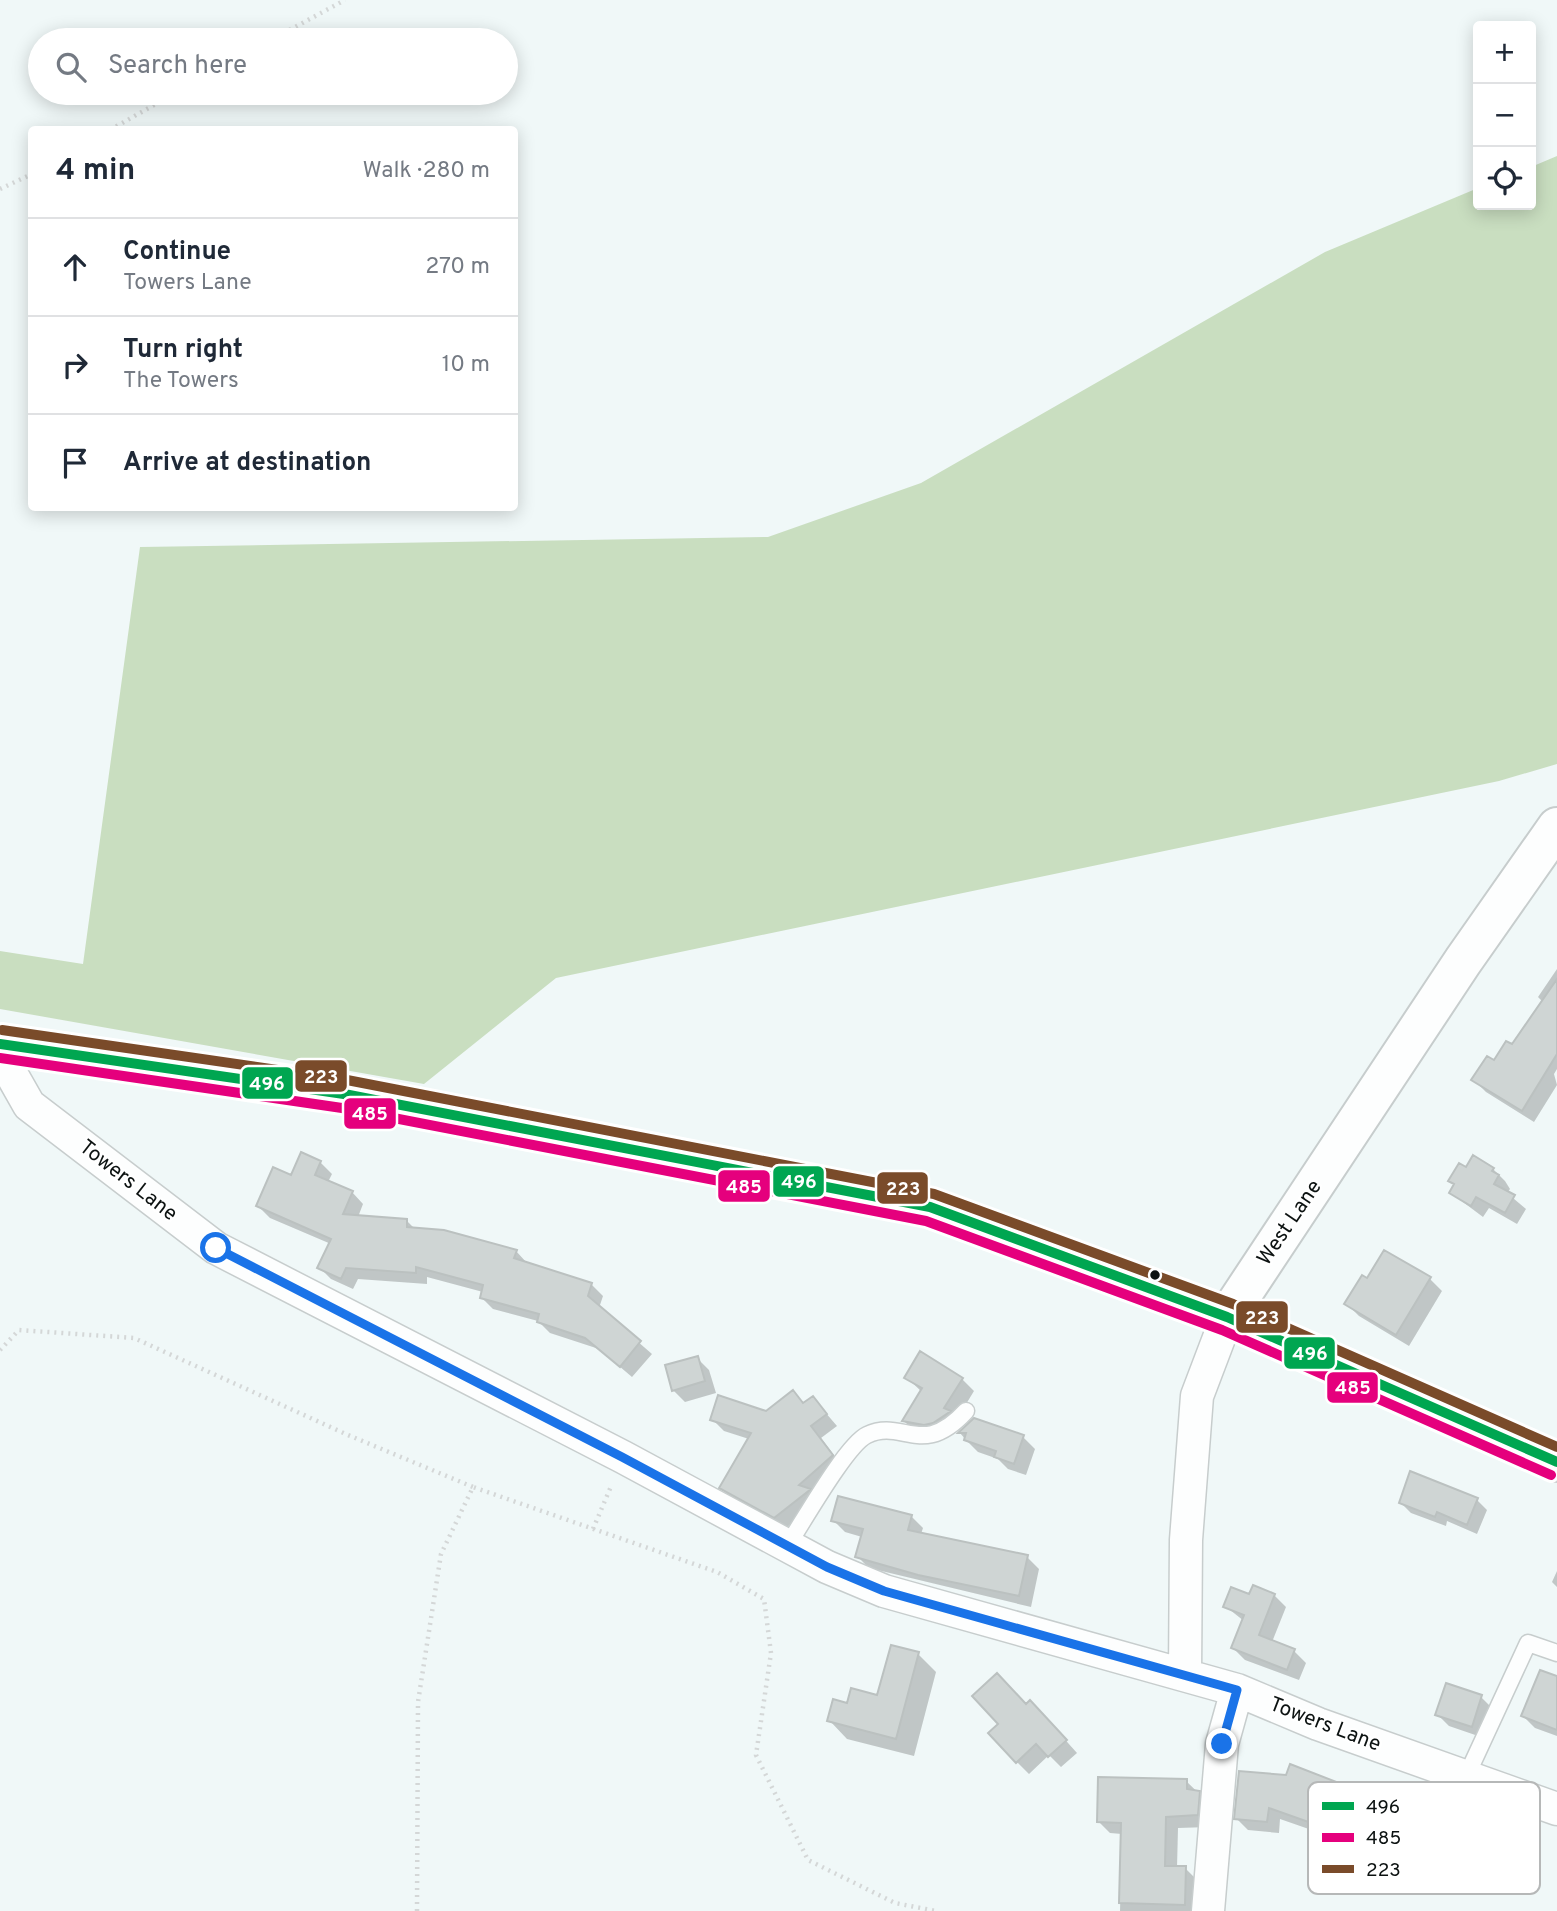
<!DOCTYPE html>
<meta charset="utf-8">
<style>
body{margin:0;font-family:Overpass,sans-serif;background:#f6f6f7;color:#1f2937}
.controls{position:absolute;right:21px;top:21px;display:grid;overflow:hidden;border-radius:7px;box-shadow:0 4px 18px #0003}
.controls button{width:63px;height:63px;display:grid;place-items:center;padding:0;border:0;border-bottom:2px solid #e0e1e3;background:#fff;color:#1f2937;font:35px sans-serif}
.stop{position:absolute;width:21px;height:21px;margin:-16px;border:5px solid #1a73e8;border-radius:50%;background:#fff}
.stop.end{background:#1a73e8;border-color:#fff;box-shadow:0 2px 7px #0008}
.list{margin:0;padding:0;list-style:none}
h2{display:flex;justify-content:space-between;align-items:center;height:91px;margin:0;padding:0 28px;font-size:30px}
h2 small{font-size:23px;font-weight:400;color:#747a83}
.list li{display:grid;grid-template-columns:46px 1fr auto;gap:21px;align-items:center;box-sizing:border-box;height:98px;padding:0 28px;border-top:2px solid #e0e1e3}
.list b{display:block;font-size:26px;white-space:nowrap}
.list p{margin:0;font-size:23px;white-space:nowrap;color:#747a83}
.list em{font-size:23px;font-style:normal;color:#747a83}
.icon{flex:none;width:38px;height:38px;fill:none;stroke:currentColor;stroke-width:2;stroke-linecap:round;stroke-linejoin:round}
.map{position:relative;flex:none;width:1557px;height:1911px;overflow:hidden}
.search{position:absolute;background:#fff;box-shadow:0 4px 18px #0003;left:28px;top:28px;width:490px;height:77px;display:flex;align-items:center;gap:18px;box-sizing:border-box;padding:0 24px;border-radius:38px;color:#747a83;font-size:26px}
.panel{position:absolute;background:#fff;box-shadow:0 4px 18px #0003;left:28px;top:126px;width:490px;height:385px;border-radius:7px}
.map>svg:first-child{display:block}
.forest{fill:#c9dec0}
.shadow{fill:#0003}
.building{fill:#cfd5d4;stroke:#bbc1c0;stroke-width:2}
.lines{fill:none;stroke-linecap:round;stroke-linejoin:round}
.lane-casing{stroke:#c7cdcd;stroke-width:19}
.street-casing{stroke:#c7cdcd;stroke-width:35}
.secondary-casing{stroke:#c7cdcd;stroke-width:42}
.highway-casing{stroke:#ced2d2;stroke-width:42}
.path{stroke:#d4d7d7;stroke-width:4.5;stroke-dasharray:2 5;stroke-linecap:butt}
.lane{stroke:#fdfefe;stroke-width:16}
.street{stroke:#fdfefe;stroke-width:32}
.secondary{stroke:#fdfefe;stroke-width:38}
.highway{stroke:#c5d4d9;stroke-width:38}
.bus-1-casing{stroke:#fff;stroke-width:16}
.bus-2-casing{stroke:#fff;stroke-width:16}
.bus-3-casing{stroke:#fff;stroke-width:16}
.bus-1{stroke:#00a651;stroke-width:10}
.bus-2{stroke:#e5007d;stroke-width:10}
.bus-3{stroke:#7a4b2a;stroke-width:10}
.route{stroke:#1a73e8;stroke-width:9}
.bus-dot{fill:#0c1211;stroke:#fff;stroke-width:2.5}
.labels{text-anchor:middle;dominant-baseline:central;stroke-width:5;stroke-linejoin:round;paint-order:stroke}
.street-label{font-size:21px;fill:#0c1211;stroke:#fff}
.key{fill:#fff;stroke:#b6b8b8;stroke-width:2}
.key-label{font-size:19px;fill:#0c1211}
.line-badge{stroke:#fff;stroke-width:2.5}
.badge-label{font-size:19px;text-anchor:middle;font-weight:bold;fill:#fff}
</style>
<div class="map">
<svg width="1557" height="1911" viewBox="0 0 1557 1911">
<rect width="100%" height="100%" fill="#f0f8f8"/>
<path class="forest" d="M 1557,156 L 1557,764 L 1499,781 L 556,978 L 424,1084 L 0,1009 L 0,951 L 83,964 L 140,547 L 768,537 L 921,483 L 1325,252 L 1478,188 L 1478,205 L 1531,205 L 1531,167 Z"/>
<path class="shadow" d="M 1557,969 L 1557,1069 L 1554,1074 L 1557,1085 L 1534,1122 L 1486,1092 L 1474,1080 L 1513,1047 L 1543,1002 L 1538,997 Z
M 320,1162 L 332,1174 L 328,1182 L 352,1192 L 363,1204 L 358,1217 L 407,1221 L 416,1230 L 516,1251 L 527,1263 L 591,1284 L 603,1296 L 599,1308 L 652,1354 L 632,1377 L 599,1349 L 550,1333 L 538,1321 L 493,1309 L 481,1297 L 483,1292 L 427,1277 L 427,1284 L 358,1279 L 353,1289 L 331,1279 L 319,1267 L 331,1244 L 270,1218 L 258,1206 L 292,1177 Z
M 1467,1169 L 1493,1169 L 1505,1181 L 1510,1189 L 1507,1193 L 1526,1209 L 1517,1224 L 1489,1208 L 1483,1217 L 1451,1193 L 1455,1186 L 1450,1181 Z
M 1385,1252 L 1430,1279 L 1442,1291 L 1409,1346 L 1359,1316 L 1347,1304 L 1368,1281 Z
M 697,1358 L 709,1370 L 716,1393 L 685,1402 L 673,1390 Z
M 906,1377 L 962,1379 L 974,1391 L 957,1419 L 916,1433 L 904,1421 L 922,1392 Z
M 793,1392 L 805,1404 L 813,1398 L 837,1426 L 821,1438 L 843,1467 L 820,1501 L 786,1528 L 732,1499 L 721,1488 L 749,1439 L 724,1431 L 712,1419 L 766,1413 Z
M 974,1420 L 1023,1437 L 1035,1449 L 1026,1475 L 1008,1469 L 998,1459 L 978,1452 L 966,1440 L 960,1433 Z
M 1477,1500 L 1487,1510 L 1477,1534 L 1447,1521 L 1446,1526 L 1411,1513 L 1401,1503 Z
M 911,1516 L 923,1528 L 921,1534 L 1027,1557 L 1039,1569 L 1031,1607 L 869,1568 L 857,1556 L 862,1537 L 845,1532 L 833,1520 Z
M 1557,1571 L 1557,1587 L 1552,1582 Z
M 1274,1595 L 1286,1607 L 1272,1642 L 1294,1651 L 1306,1663 L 1299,1680 L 1245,1660 L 1233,1648 L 1244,1621 L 1225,1606 Z
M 918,1654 L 936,1672 L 914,1756 L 847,1739 L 829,1720 L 848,1705 L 879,1697 Z
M 1557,1678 L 1557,1736 L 1535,1728 L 1523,1716 Z
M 1481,1697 L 1493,1709 L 1484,1738 L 1449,1726 L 1437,1714 Z
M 1026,1706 L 1042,1714 L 1077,1753 L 1061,1767 L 1049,1755 L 1029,1774 L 1017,1762 L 1000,1724 Z
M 1287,1777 L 1359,1792 L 1428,1812 L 1440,1824 L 1428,1859 L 1330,1824 L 1326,1835 L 1280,1819 L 1279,1833 L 1248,1830 L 1236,1818 Z
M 1186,1781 L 1211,1805 L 1209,1827 L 1178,1828 L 1177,1868 L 1185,1868 L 1197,1880 L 1196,1911 L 1120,1911 L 1122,1834 L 1110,1833 L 1098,1821 Z"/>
<path class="building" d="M 1557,979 L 1557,1054 L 1522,1111 L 1471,1080 L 1487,1056 L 1494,1060 L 1506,1041 L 1512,1044 Z
M 301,1152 L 321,1161 L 315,1175 L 353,1191 L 343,1214 L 407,1219 L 407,1227 L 444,1230 L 517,1250 L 514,1258 L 592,1283 L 588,1296 L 641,1341 L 620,1367 L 585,1338 L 537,1322 L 539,1314 L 480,1298 L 483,1285 L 416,1267 L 416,1273 L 346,1268 L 341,1279 L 317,1268 L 331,1239 L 256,1206 L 273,1167 L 291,1175 Z
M 1473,1155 L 1494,1168 L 1492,1171 L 1499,1175 L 1494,1184 L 1515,1195 L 1505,1213 L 1476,1197 L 1471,1206 L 1449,1193 L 1454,1184 L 1448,1181 L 1459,1163 L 1466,1167 Z
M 1384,1250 L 1431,1277 L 1396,1335 L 1344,1304 L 1362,1275 L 1367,1278 Z
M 920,1351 L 963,1378 L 944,1408 L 951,1411 L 933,1423 L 924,1425 L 902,1421 L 922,1388 L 904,1378 Z
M 698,1356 L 705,1381 L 672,1391 L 665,1365 Z
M 793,1390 L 803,1403 L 813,1396 L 827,1414 L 811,1426 L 833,1455 L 799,1485 L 811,1489 L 774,1518 L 719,1488 L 751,1433 L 710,1420 L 718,1395 L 766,1411 Z
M 974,1418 L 1024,1435 L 1014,1464 L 994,1457 L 996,1451 L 964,1440 L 966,1433 L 958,1433 Z
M 1410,1471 L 1478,1498 L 1467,1525 L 1437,1512 L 1435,1517 L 1399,1503 Z
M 838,1496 L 912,1515 L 908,1530 L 1028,1555 L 1019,1596 L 918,1575 L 855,1557 L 863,1529 L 831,1521 Z
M 1253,1585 L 1275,1594 L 1259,1635 L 1295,1649 L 1287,1670 L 1231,1648 L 1244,1615 L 1223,1607 L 1231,1587 L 1249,1594 Z
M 891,1645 L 919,1652 L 896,1739 L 827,1721 L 833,1699 L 847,1703 L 851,1688 L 877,1695 Z
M 1540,1670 L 1557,1676 L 1557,1730 L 1521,1716 Z
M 997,1673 L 1026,1704 L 1030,1700 L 1067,1740 L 1048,1757 L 1036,1744 L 1016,1763 L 988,1733 L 998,1724 L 972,1696 Z
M 1446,1683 L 1482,1695 L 1472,1727 L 1435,1715 Z
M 1290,1764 L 1357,1790 L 1359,1786 L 1429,1811 L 1416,1848 L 1318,1813 L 1314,1824 L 1269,1808 L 1267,1822 L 1234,1819 L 1239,1771 L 1286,1775 Z
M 1098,1777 L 1187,1779 L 1187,1789 L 1200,1791 L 1198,1815 L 1166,1817 L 1165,1866 L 1186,1866 L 1185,1905 L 1119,1903 L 1121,1823 L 1097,1822 Z"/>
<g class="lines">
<defs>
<path id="lane" d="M 787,1546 C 802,1524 846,1445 867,1435 C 903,1418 922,1459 966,1411
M 1466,1777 L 1528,1643 L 1557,1653"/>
<path id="street" d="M 0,1054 L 29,1105 L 216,1248 L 623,1457 L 827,1567 L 884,1591 L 1237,1690 L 1318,1724 L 1557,1809
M 1185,1675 L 1186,1540 L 1197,1396 L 1227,1317
M 1208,1911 L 1222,1744 L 1237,1690"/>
<path id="secondary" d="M 1227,1317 L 1463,961 L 1557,827"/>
<path id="highway" d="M 0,1044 L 344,1094 L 930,1207 L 1227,1317 L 1557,1462"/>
</defs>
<use href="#lane" class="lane-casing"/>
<use href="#street" class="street-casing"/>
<use href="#secondary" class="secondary-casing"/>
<use href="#highway" class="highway-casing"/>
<path class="path" d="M 271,40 L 345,0
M 110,130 L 175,93
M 0,189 L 32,174
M 0,1350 L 19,1330 L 134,1338 L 348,1435 L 473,1487
M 593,1529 L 612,1484
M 417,1911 L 418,1702 L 441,1554 L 473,1487 L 717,1572 L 764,1599 L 771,1653 L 756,1755 L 808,1860 L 895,1903 L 936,1911"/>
<use href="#lane" class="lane"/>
<use href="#street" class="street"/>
<use href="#secondary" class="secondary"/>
<use href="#highway" class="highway"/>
<defs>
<path id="bus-1" d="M 0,1044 L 344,1094 L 930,1207 L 1227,1317 L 1557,1462"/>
<path id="bus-2" d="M 0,1058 L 342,1108 L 926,1221 L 1222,1330 L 1551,1475"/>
<path id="bus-3" d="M 2,1030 L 347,1080 L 934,1194 L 1233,1304 L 1557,1447"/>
</defs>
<use href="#bus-1" class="bus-1-casing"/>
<use href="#bus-2" class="bus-2-casing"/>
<use href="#bus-3" class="bus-3-casing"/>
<use href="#bus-1" class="bus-1"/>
<use href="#bus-2" class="bus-2"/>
<use href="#bus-3" class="bus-3"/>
</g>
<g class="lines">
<path class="route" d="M 216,1248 L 622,1457 L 827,1567 L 884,1591 L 1237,1690 L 1222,1744"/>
</g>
<circle class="bus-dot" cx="1155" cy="1275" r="6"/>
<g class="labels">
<g class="street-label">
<text transform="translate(128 1181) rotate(38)">Towers Lane</text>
<text transform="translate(1290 1223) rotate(-56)">West Lane</text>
<text transform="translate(1325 1725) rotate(21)">Towers Lane</text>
</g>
</g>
<rect x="1308" y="1782" width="232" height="112" rx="10" class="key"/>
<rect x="1322" y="1802" width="32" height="8" fill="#00a651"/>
<rect x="1322" y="1833" width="32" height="9" fill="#e5007d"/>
<rect x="1322" y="1865" width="32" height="8" fill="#7a4b2a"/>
<g class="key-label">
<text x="1366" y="1813">496</text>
<text x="1366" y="1844">485</text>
<text x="1366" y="1876">223</text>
</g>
<g class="line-badge">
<rect x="294" y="1059" width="54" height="34" rx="7" fill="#7a4b2a"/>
<rect x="241" y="1066" width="53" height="34" rx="7" fill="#00a651"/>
<rect x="343" y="1097" width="54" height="33" rx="7" fill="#e5007d"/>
<rect x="772" y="1165" width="53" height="33" rx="7" fill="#00a651"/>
<rect x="717" y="1169" width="54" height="34" rx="7" fill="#e5007d"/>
<rect x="876" y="1171" width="53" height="34" rx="7" fill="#7a4b2a"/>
<rect x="1235" y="1300" width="54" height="34" rx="7" fill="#7a4b2a"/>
<rect x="1283" y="1336" width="53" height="34" rx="7" fill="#00a651"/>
<rect x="1326" y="1371" width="53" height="33" rx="7" fill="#e5007d"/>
</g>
<g class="badge-label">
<text x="321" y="1083">223</text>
<text x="267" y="1090">496</text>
<text x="370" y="1120">485</text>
<text x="799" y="1188">496</text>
<text x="744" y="1193">485</text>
<text x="903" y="1195">223</text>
<text x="1262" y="1324">223</text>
<text x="1310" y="1360">496</text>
<text x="1353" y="1394">485</text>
</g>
</svg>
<div class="controls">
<button>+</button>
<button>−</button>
<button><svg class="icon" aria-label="locate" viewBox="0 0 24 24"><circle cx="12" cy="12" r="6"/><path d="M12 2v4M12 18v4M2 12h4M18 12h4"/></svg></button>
</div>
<div class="stop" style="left:216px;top:1248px"></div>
<div class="stop end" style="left:1222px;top:1744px"></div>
<div class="search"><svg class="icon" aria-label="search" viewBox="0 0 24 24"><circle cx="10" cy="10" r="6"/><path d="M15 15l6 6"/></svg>Search here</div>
<section class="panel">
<h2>4 min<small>Walk · 280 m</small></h2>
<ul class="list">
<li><svg class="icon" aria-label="ahead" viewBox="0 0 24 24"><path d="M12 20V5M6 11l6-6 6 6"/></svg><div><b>Continue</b><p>Towers Lane</p></div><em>270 m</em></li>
<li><svg class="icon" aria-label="right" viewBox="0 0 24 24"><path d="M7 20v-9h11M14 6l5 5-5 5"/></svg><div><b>Turn right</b><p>The Towers</p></div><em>10 m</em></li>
<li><svg class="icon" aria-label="arrive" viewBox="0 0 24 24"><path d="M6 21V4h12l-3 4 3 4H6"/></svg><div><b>Arrive at destination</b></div></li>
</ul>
</section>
</div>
